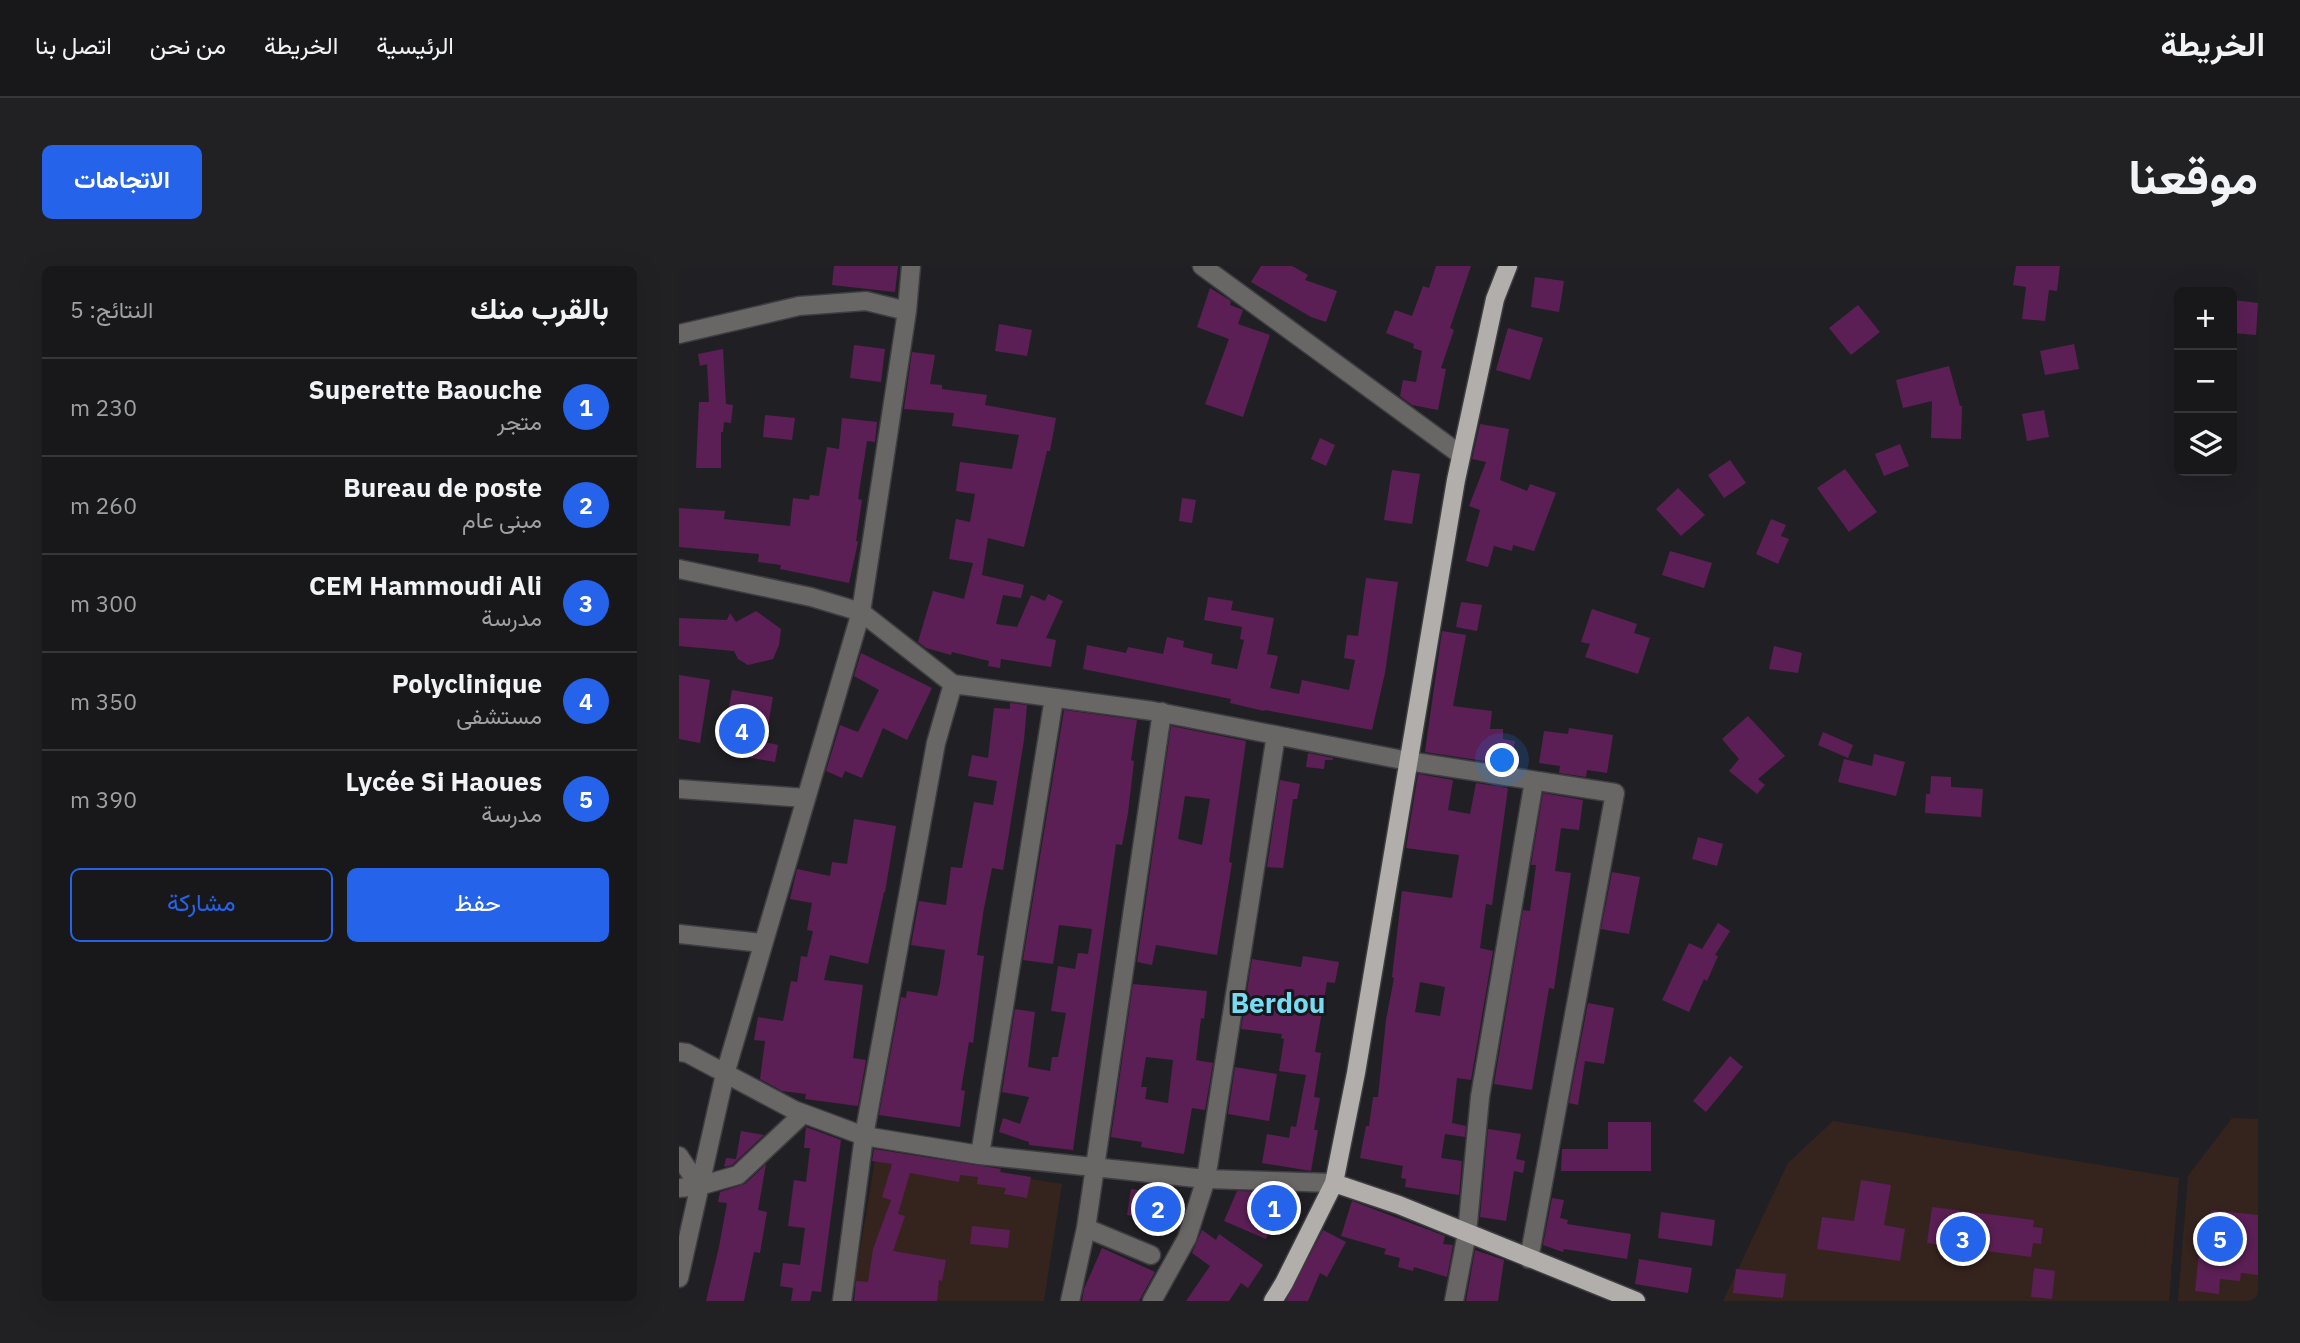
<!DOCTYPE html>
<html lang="ar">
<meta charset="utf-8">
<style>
body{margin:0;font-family:"IBM Plex Sans",Vazirmatn,sans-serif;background:#212124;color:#f1f3f6;direction:rtl}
.controls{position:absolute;right:21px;top:21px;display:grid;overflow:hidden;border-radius:10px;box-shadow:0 7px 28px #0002}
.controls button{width:63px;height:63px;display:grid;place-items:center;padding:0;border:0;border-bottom:2px solid #36373a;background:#18181b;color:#f1f3f6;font:35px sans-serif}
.you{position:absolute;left:824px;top:495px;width:24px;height:24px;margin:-18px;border:5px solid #fff;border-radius:50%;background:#1a73e8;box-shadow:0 0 0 10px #1a73e833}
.badge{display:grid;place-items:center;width:46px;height:46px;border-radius:50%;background:#2563eb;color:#fff;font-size:23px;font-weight:700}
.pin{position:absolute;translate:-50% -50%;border:4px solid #fff;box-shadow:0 2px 7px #0006}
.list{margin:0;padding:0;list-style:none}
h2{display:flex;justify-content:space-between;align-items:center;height:91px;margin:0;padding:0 28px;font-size:30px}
h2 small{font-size:23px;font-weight:400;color:#9fa0a3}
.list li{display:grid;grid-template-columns:46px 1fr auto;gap:21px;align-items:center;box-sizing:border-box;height:98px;padding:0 28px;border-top:2px solid #36373a}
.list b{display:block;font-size:26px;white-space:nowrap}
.list p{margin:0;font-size:23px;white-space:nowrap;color:#9fa0a3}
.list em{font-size:23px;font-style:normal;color:#9fa0a3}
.actions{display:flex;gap:14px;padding:21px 28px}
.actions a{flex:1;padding:16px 0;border:2px solid #2563eb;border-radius:10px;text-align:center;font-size:24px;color:#2563eb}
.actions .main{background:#2563eb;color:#fff}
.icon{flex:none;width:38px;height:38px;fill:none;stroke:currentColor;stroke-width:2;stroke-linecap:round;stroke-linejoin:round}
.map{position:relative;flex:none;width:1579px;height:1035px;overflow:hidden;direction:ltr;border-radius:10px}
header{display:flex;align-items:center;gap:42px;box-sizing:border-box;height:98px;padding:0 35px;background:#18181b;border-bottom:2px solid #36373a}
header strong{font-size:33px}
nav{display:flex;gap:38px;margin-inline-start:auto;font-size:24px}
.intro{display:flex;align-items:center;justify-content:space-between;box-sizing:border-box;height:168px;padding:0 42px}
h1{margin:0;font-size:49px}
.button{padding:18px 32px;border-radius:10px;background:#2563eb;color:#fff;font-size:24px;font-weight:700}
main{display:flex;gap:42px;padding:0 42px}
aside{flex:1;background:#18181b;border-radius:10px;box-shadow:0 7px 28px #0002}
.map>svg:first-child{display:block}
.education{fill:#35231e}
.building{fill:#5b1f55;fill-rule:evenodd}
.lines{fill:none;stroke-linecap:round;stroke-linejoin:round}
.minor-casing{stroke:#3e3e42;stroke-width:21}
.major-casing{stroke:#3e3e42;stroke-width:21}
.minor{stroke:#696765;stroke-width:18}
.major{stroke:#b2aeab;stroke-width:18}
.labels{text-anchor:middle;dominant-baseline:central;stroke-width:6;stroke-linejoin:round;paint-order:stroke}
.district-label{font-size:28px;font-weight:bold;fill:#76dcf2;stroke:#17171b}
</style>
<header>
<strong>الخريطة</strong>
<nav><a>الرئيسية</a><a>الخريطة</a><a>من نحن</a><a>اتصل بنا</a></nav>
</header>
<div class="intro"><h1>موقعنا</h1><a class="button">الاتجاهات</a></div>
<main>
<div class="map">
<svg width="1579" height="1035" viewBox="0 0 1579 1035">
<rect width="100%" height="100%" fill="#202024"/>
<path class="education" d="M 1553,852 L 1579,853 L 1579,1035 L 1499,1035 L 1509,910 Z
M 1154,855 L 1500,912 L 1490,1035 L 1044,1035 L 1109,897 Z
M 197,888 L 383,918 L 365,1035 L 264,1035 L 175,1021 Z"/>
<path class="building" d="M 155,0 L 219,0 L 216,26 L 153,19 Z
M 582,0 L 613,0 L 629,9 L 626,14 L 658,25 L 647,56 L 632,51 L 572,16 Z
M 757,0 L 792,0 L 771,62 L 775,64 L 762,102 L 767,103 L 759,144 L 733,139 L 721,130 L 724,114 L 737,116 L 743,85 L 734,82 L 735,78 L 707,67 L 716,44 L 733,50 L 744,20 L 750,22 Z
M 1337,0 L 1381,0 L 1378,25 L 1370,24 L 1366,55 L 1343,53 L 1347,21 L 1334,19 Z
M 856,11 L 885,15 L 880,46 L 852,41 Z
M 531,22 L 552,35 L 551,39 L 564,44 L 559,58 L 591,69 L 564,151 L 526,138 L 550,73 L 518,61 Z
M 1553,34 L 1579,37 L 1577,69 L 1553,67 Z
M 1179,39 L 1201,66 L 1172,89 L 1150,62 Z
M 320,58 L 353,64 L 348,90 L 316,85 Z
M 829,62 L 864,72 L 851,114 L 817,104 Z
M 1395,78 L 1400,103 L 1366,109 L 1361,85 Z
M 175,79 L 206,83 L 202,116 L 171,112 Z
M 44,83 L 47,138 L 54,139 L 52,157 L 45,156 L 44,166 L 42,166 L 42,202 L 17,202 L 20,136 L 30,136 L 28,98 L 21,100 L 19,88 Z
M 233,86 L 256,89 L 251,118 L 263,119 L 263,123 L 308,129 L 306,139 L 377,152 L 371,185 L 368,185 L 345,281 L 309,272 L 303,309 L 345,319 L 342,332 L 324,329 L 317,358 L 338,361 L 352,329 L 366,335 L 369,328 L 384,335 L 367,372 L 377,374 L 372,401 L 322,393 L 321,402 L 309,400 L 310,395 L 273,386 L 272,389 L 247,382 L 239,376 L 254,325 L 285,333 L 294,297 L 270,293 L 277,253 L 291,256 L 296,228 L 277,225 L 281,196 L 333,203 L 340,169 L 273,160 L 275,147 L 225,143 Z
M 1270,100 L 1281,140 L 1283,140 L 1282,173 L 1252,172 L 1253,135 L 1224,142 L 1217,114 Z
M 1365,144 L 1370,171 L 1348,175 L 1343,148 Z
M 86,149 L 116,152 L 113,174 L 84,171 Z
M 163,152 L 198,156 L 196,176 L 188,175 L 179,233 L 183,234 L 177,275 L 179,276 L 170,317 L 101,303 L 102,299 L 79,296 L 80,288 L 0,281 L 0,242 L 46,245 L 45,253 L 111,260 L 114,232 L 130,234 L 131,229 L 140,230 L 148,181 L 160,183 Z
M 801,158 L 830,163 L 821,214 L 848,225 L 851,218 L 877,227 L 855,285 L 834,279 L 833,285 L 815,280 L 809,301 L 787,295 L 801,244 L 790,240 L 807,196 L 793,193 Z
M 641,172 L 656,179 L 647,200 L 632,193 Z
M 1221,178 L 1230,200 L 1205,210 L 1196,188 Z
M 1051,194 L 1067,217 L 1045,232 L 1029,209 Z
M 1166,203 L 1198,246 L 1170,266 L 1138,222 Z
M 713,204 L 741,208 L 733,258 L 705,254 Z
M 999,222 L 1026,249 L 1002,270 L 977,243 Z
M 503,232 L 517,234 L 513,257 L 500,255 Z
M 1092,253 L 1107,259 L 1102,270 L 1110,273 L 1099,298 L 1077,288 Z
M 991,285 L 1033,297 L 1025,322 L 983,309 Z
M 687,312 L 719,316 L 706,407 L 693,464 L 586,444 L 585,445 L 551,437 L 552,433 L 404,403 L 408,379 L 447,387 L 449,381 L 484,388 L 488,371 L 505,375 L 504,381 L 534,388 L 532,398 L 558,403 L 565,374 L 561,373 L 563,361 L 525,354 L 529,331 L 554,335 L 552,344 L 595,352 L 588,388 L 599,390 L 591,422 L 620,428 L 623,414 L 670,424 L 676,394 L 665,392 L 668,369 L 679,370 Z
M 782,336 L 803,339 L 798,365 L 777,361 Z
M 913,343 L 958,358 L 955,367 L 971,372 L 959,408 L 906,391 L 911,378 L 902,376 Z
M 77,345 L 102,363 L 100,379 L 94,393 L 69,399 L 59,393 L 55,385 L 0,380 L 0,352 L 48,354 L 51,347 L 57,356 Z
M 763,365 L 787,369 L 774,440 L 813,445 L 811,463 L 824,463 L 824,473 L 836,475 L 832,499 L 746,486 Z
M 1095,380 L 1123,387 L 1119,407 L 1090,403 Z
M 182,387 L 253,422 L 228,474 L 204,462 L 183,512 L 166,505 L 163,512 L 147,505 L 161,459 L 179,466 L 200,424 L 175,410 Z
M 0,409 L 31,414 L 21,477 L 0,473 Z
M 53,424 L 94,431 L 86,476 L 99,479 L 96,496 L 61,490 L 64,476 L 44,473 Z
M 331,437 L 348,439 L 345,474 L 324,604 L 313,602 L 305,642 L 298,689 L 305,690 L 294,777 L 290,776 L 282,824 L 286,825 L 281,861 L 200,849 L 222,731 L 227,732 L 228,725 L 258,730 L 261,718 L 266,684 L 232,679 L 240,635 L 267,639 L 272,601 L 283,602 L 295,536 L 314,539 L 318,515 L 289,510 L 293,489 L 309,492 L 315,442 L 331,443 Z
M 385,444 L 458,454 L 452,494 L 455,495 L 449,547 L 443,579 L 437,578 L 394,884 L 350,879 L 350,876 L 320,866 L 324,852 L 341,858 L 350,831 L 323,826 L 336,743 L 356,746 L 349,801 L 371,805 L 373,791 L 379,791 L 387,747 L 372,745 L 379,700 L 396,703 L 399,687 L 409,688 L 413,663 L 380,659 L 374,698 L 344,694 Z
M 1069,450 L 1106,490 L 1079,513 L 1086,519 L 1078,528 L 1050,505 L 1060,493 L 1043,473 Z
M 492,460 L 567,475 L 550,596 L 553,597 L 538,689 L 477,679 L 473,699 L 458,696 ZM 506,530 L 531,533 L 523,579 L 499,573 Z
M 890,462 L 934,469 L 928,507 L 908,504 L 907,511 L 880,507 L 881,500 L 860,497 L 865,465 L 889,468 Z
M 1144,466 L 1174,479 L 1169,492 L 1139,479 Z
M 629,487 L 654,492 L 654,494 L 646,494 L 645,503 L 627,501 Z
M 1195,488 L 1226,496 L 1217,530 L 1159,516 L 1165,493 L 1193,500 Z
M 739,508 L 774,514 L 769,544 L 791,548 L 797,517 L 829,522 L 813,639 L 807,638 L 801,682 L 814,685 L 792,814 L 778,812 L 773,857 L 787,860 L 786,871 L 766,868 L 762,892 L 783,895 L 780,929 L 726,921 L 727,913 L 722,912 L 724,900 L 681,892 L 687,860 L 690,860 L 694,831 L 699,831 L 707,754 L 715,712 L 713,711 L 723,625 L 773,632 L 780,589 L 727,582 ZM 741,716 L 766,721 L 761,750 L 736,746 Z
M 1252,510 L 1272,511 L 1272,521 L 1304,523 L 1302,551 L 1246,547 L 1247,528 L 1251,528 Z
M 601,514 L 621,518 L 618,533 L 614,533 L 604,602 L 588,601 Z
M 864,527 L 904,534 L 900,564 L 882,562 L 876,605 L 892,607 L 875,723 L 870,722 L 853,824 L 815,818 L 844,644 L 851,645 L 857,599 L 852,599 Z
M 175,553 L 217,560 L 206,626 L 205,626 L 189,698 L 151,689 L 145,714 L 184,719 L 174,792 L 187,794 L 179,840 L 126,833 L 127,828 L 103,825 L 81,813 L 86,775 L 75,774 L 79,751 L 104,755 L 112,715 L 118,716 L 122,690 L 128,691 L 134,665 L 128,664 L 133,637 L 111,633 L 118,603 L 151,610 L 153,596 L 168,598 Z
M 1019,571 L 1044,578 L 1038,600 L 1013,593 Z
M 933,606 L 961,611 L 950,668 L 922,663 Z
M 1039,657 L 1051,665 L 1036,689 L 1039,690 L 1028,715 L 1025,713 L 1010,746 L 983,734 L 1010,677 L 1023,683 Z
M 624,690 L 660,696 L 656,717 L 648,716 L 636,786 L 642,787 L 635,831 L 641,832 L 635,864 L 639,864 L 632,905 L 583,897 L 588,868 L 610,872 L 612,860 L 617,861 L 627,809 L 600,805 L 605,773 L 602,772 L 603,768 L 562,763 L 573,693 L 622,701 Z
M 454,718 L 528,725 L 525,753 L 522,752 L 517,794 L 534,797 L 526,844 L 513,842 L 505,888 L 462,881 L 463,876 L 432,871 ZM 467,791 L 494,794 L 489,837 L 466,833 L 468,821 L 462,821 Z
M 909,737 L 935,742 L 925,798 L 906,795 L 899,839 L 890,837 Z
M 1051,790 L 1064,801 L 1027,846 L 1014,835 Z
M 556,801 L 598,808 L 590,855 L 549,848 Z
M 929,856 L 972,856 L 972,905 L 882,905 L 883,883 L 929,883 Z
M 127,861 L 162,874 L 142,1026 L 133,1025 L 131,1035 L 112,1035 L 114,1022 L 101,1020 L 104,997 L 121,999 L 126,962 L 109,960 L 115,914 L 127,916 L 131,882 L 125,882 Z
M 809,863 L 842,868 L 837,893 L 846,895 L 844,907 L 835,905 L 827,955 L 801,951 Z
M 62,865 L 85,869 L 53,899 L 45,901 L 47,892 L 57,893 Z
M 195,883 L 322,903 L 321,906 L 352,911 L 348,932 L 325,928 L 327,922 L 298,918 L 299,911 L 281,909 L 280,916 L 231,907 L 219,948 L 226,950 L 214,985 L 267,994 L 263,1015 L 260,1014 L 258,1035 L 175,1035 L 177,1015 L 189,1016 L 194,983 L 212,934 L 203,931 L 213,898 L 193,895 Z
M 87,898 L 79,944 L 88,946 L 81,987 L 75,986 L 65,1035 L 27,1035 L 40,981 L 48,937 L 39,936 L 41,926 L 66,918 Z
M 1182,914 L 1212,919 L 1205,959 L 1226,963 L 1221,995 L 1138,983 L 1143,951 L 1175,955 Z
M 466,918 L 496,922 L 490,964 L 456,958 L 457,951 L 448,949 L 452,923 L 465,925 Z
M 558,925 L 589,926 L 616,937 L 607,957 L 596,953 L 587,973 L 545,955 Z
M 873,932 L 885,934 L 881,952 L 889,954 L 888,958 L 952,968 L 948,993 L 885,983 L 884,986 L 864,979 Z
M 673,935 L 766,970 L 764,978 L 774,979 L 768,1011 L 735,1001 L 734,1005 L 719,1001 L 721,992 L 705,988 L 707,983 L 662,970 Z
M 1253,941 L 1355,954 L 1354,961 L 1364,962 L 1362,978 L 1354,977 L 1352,991 L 1248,977 Z
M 1532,944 L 1579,949 L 1579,1009 L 1562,1007 L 1561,1015 L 1541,1013 L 1540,1028 L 1516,1025 L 1520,986 L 1527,986 Z
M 982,946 L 1036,954 L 1033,980 L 979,972 Z
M 293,960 L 331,964 L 329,982 L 291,978 Z
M 523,964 L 537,974 L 540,968 L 584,999 L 569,1022 L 562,1017 L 550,1035 L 507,1035 L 531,1000 L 513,987 Z
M 644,964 L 667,976 L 648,1011 L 641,1007 L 629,1035 L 607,1035 Z
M 423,982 L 476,1006 L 460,1035 L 403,1035 L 405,1023 Z
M 796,984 L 825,994 L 819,1035 L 787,1035 Z
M 960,993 L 1013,1002 L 1009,1027 L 956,1018 Z
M 1355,1002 L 1376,1005 L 1373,1033 L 1352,1031 Z
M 1057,1003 L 1107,1008 L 1104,1032 L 1054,1027 Z"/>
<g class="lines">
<defs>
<path id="minor" d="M 523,0 L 782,189
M 0,68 L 120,40 L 187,35 L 228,45
M 0,303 L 132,331 L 182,346 L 274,418 L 474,445 L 729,495 L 936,527 L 850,993
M 0,523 L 127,532
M 0,668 L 83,677
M 0,786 L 8,787 L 115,844 L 185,870 L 301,889 L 527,913 L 655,917
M 301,889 L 375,432
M 0,890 L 20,920
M 0,922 L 20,920 L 59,909 L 124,848
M 407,962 L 472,989
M 0,1012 L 46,808 L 182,346 L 228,45 L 232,0
M 163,1035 L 185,870 L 257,477 L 274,418
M 391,1035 L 407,962 L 483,446
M 473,1035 L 508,972 L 527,913 L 597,469
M 775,1035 L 788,967 L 801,831 L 855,515"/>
<path id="major" d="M 655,917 L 720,939 L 957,1035
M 594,1035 L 605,1017 L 655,917 L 677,807 L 777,214 L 816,33 L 829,0"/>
</defs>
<use href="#minor" class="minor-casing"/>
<use href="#major" class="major-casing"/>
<use href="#minor" class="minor"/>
<use href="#major" class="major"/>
</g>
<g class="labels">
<g class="district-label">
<text x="599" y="736">Berdou</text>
</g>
</g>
</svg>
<div class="controls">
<button>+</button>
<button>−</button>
<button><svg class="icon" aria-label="layers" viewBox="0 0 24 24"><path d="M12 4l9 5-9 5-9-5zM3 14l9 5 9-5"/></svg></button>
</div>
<div class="you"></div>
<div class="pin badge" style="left:595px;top:942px">1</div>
<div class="pin badge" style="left:479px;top:943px">2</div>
<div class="pin badge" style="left:1284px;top:973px">3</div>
<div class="pin badge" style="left:63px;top:465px">4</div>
<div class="pin badge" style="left:1541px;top:973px">5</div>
</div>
<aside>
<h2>بالقرب منك<small>النتائج: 5</small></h2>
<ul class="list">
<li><span class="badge">1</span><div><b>Superette Baouche</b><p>متجر</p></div><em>230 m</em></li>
<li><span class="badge">2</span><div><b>Bureau de poste</b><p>مبنى عام</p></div><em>260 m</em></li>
<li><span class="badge">3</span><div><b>CEM Hammoudi Ali</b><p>مدرسة</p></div><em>300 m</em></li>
<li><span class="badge">4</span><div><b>Polyclinique</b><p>مستشفى</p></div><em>350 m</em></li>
<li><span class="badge">5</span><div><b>Lycée Si Haoues</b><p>مدرسة</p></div><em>390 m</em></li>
</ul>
<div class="actions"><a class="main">حفظ</a><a>مشاركة</a></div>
</aside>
</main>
